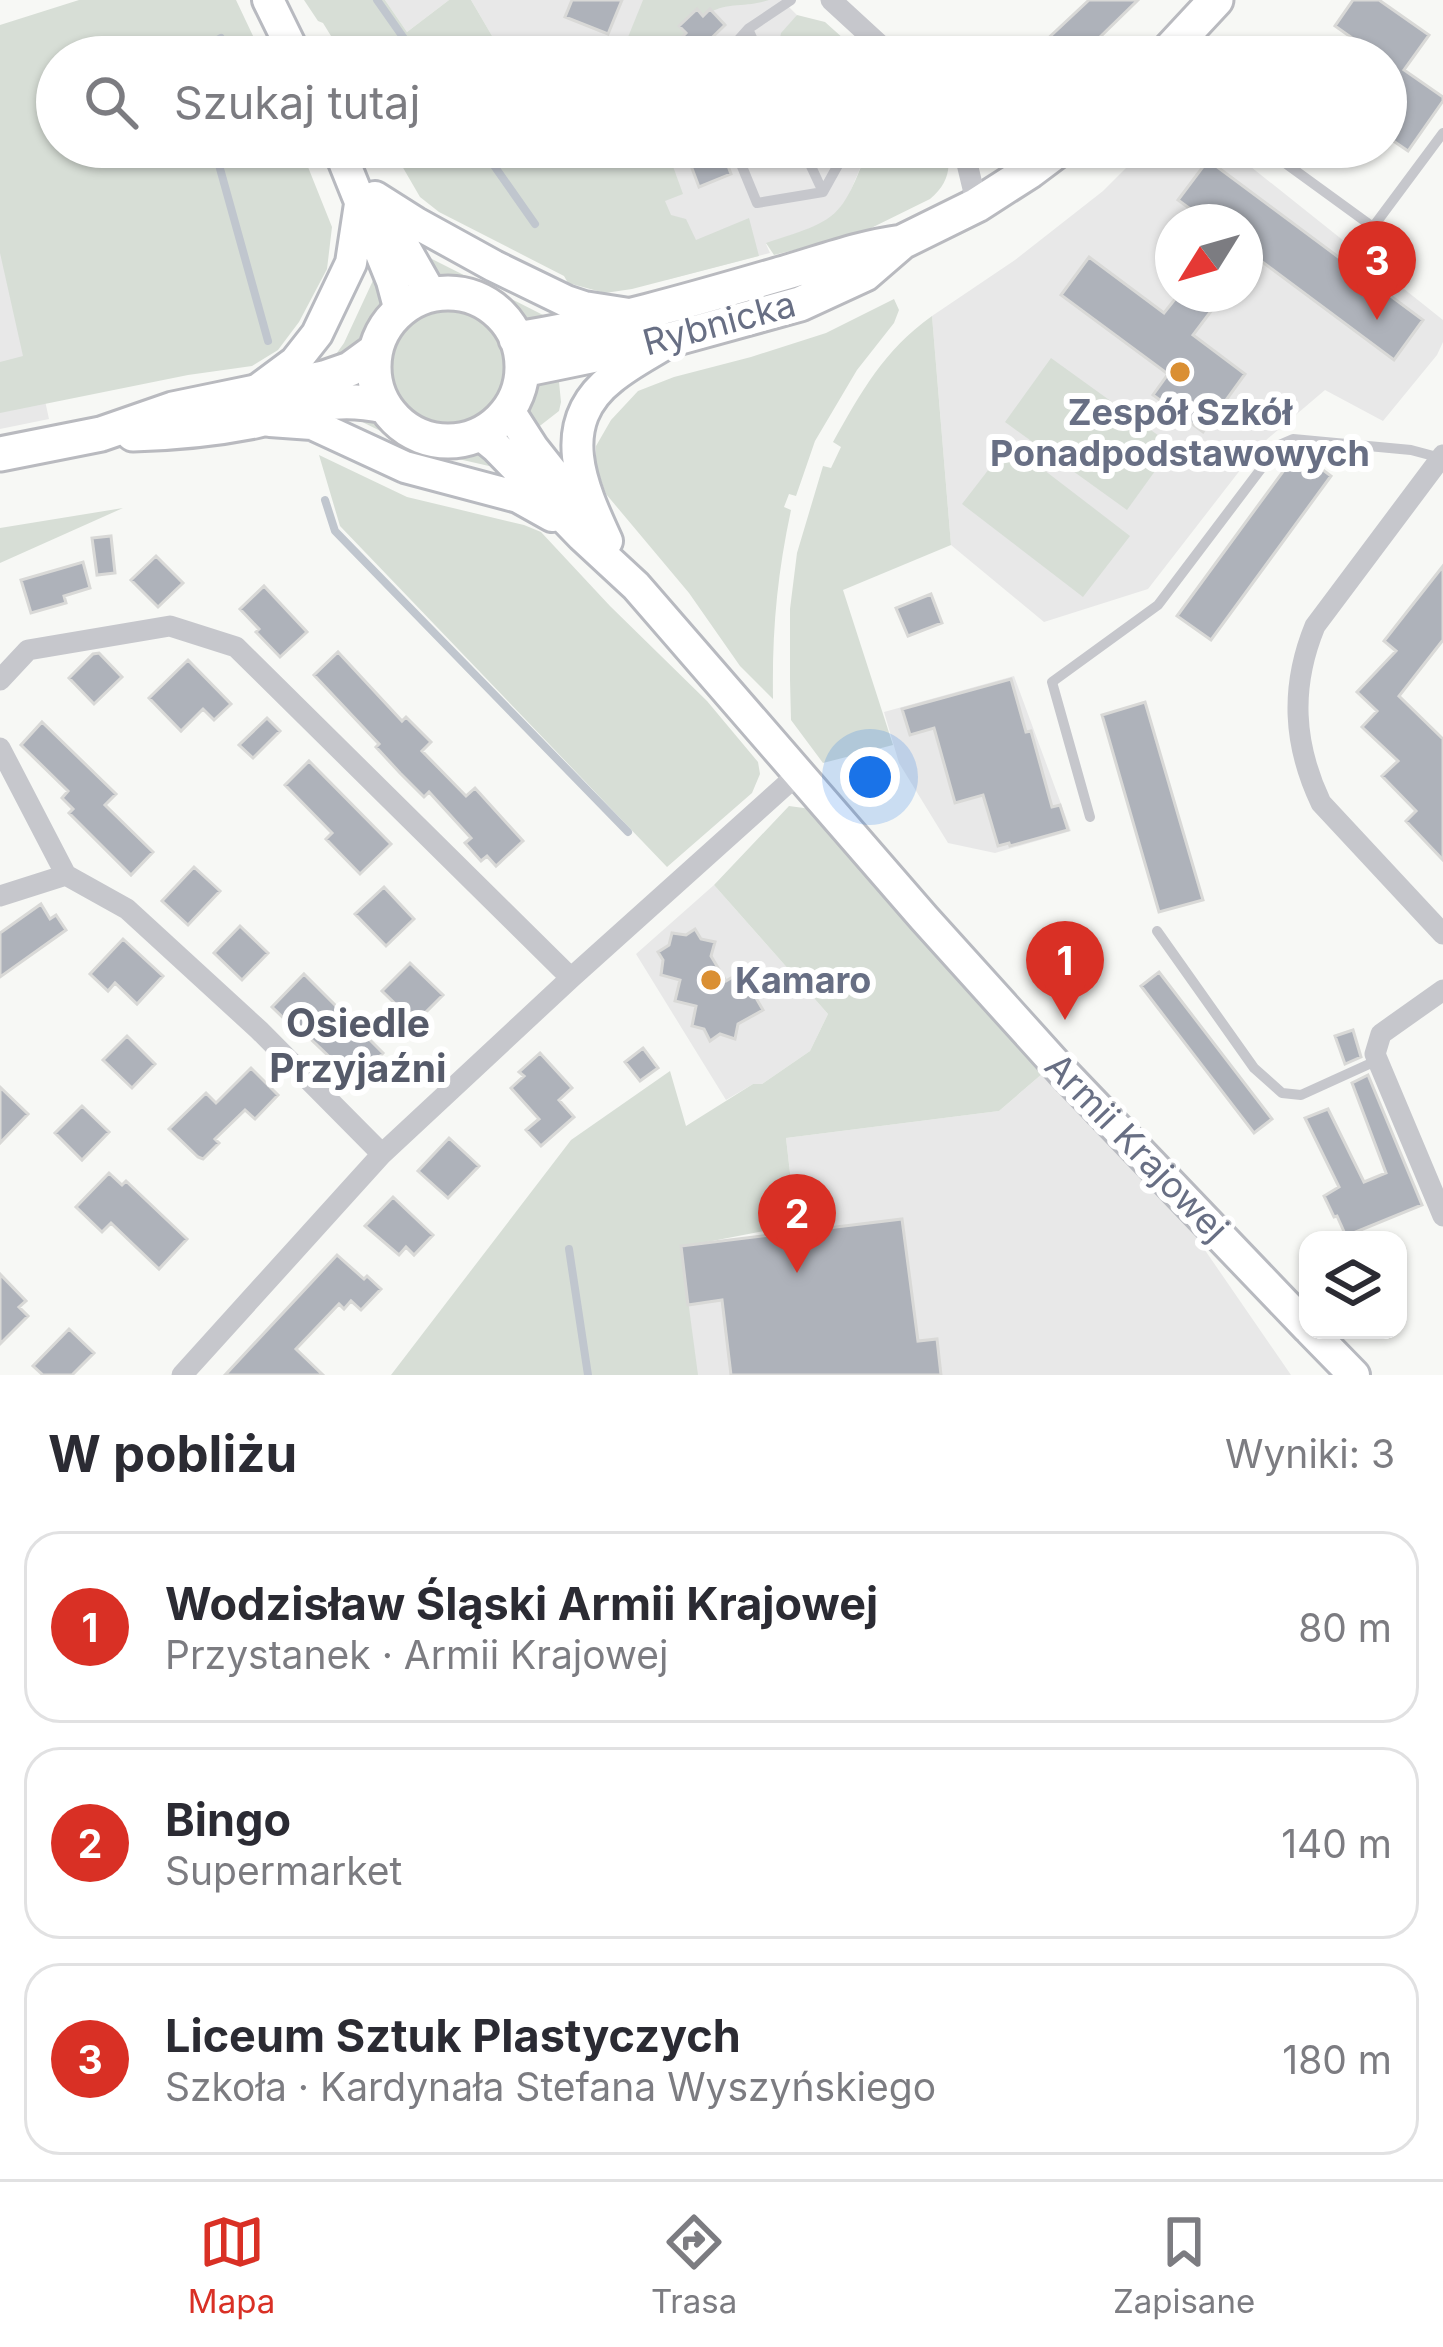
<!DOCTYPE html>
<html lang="pl">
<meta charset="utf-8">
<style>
body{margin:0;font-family:Inter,sans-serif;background:#f7f7f7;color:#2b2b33}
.controls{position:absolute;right:36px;bottom:36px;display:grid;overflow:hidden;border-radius:24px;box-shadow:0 3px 9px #0004}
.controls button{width:108px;height:108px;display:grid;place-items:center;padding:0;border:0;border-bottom:3px solid #e1e1e2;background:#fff;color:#2b2b33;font:60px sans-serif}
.compass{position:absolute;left:1155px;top:204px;width:108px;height:108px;border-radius:50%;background:#fff;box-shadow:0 3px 9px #0004;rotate:233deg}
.you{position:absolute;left:870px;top:777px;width:42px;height:42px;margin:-30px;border:9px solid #fff;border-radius:50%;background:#1a73e8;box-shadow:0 0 0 18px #1a73e833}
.badge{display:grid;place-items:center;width:78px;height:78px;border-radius:50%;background:#d93025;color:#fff;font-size:39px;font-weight:700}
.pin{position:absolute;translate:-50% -99px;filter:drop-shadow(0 3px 6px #0008)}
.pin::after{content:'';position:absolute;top:63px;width:42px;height:36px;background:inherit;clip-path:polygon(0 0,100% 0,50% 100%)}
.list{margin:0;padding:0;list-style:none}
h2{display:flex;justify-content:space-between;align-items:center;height:156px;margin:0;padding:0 48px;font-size:51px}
h2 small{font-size:39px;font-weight:400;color:#7c7c81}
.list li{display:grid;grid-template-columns:78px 1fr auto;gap:36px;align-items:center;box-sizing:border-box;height:192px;margin:0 24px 24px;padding:0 24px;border:3px solid #e1e1e2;border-radius:36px}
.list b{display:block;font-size:45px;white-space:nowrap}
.list p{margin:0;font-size:39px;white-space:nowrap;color:#7c7c81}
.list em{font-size:39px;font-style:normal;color:#7c7c81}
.icon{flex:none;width:66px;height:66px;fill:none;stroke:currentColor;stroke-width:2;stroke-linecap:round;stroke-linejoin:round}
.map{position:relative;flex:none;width:1443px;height:1375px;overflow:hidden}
.search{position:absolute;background:#fff;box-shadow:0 3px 9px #0004;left:36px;right:36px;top:36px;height:132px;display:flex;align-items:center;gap:30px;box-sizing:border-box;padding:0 42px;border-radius:66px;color:#7c7c81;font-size:45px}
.sheet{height:804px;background:#fff}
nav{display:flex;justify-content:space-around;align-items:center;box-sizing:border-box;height:168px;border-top:3px solid #e1e1e2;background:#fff;font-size:33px;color:#7c7c81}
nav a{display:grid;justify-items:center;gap:6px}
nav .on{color:#d93025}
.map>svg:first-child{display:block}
.built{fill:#e8e8e8;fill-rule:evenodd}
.green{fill:#d7ded6}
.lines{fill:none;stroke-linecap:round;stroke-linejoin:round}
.stream{stroke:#c0c6ce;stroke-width:8}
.building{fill:#aeb2ba;stroke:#d9d9d7;stroke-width:3}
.secondary-casing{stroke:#b8bac0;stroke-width:36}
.primary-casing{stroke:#b9babf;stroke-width:39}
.service{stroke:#c6c7cc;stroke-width:10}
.minor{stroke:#c6c7cc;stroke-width:21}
.secondary{stroke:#fff;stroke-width:30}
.primary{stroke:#fff;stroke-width:33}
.poi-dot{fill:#da8f33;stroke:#fff;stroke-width:4.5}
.labels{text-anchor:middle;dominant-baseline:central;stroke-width:12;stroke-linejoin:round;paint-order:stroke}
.street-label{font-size:36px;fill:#686f84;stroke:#fff}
.poi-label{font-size:36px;font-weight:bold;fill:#686f84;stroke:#fff}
.neighbourhood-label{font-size:39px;font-weight:bold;fill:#565b6a;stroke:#fff}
</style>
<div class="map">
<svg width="1443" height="1375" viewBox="0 0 1443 1375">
<rect width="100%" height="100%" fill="#f7f8f5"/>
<path class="built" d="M 385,0 L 449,0 L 407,32 Z
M 471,0 L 782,0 L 797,15 L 776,52 L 777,57 L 520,57 L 495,41 Z
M 615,147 L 816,148 L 869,147 L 845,204 L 829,220 L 819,226 L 766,244 L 770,253 L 666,280 Z
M 1147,147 L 1226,147 L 1443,320 L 1443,342 L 1437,355 L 1383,421 L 1325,390 L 1258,447 L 1148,589 L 1044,622 L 951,545 L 932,316 L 1015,260 L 1103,191 ZM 1173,222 L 1245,222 L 1245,294 L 1173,294 Z
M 0,193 L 49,419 L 0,429 Z
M 1014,676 L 1071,831 L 995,853 L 948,843 L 899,763 L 884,712 Z
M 714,885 L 828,1014 L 810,1051 L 762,1084 L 753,1084 L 726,1100 L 636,954 Z
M 1042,1074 L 1178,1211 L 1291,1375 L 697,1375 L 681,1246 L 797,1232 L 786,1138 L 999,1111 Z"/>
<path class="green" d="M 79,0 L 236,0 L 263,57 L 57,57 L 57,147 L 300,147 L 332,227 L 327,269 L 299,322 L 278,350 L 252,366 L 188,375 L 0,413 L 0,362 L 23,356 L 0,253 L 0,25 Z
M 304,0 L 385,0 L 407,32 L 449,0 L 471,0 L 495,41 L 520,57 L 344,57 L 323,23 L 318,21 Z
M 643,0 L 769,0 C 742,9 729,0 703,16 L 696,10 L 680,26 L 686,33 L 663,57 L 620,57 Z
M 797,15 L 825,22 L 864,57 L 777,57 L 781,33 Z
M 391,147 L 666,147 L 683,194 L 665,201 L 671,215 L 686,219 L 696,240 L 749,218 L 759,256 L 632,289 L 605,293 L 568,283 L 564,276 L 439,212 L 420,197 Z
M 869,147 L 945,147 C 953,168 947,185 930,199 L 859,234 L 774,255 L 766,243 C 840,219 840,220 869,147 Z
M 422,254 L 549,318 L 529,324 L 520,320 L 501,301 L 432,273 Z
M 376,274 L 387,301 L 384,312 L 367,343 L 329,364 L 344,343 Z
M 894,299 L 899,310 L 894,323 L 857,370 L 815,441 L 796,496 L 789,494 L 784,507 L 791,510 C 777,576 772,631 773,699 L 740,666 L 689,593 L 606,494 L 596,466 L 596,446 L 611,420 L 638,391 L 674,377 L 751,357 L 826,333 Z
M389 368a59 59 0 1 1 118 0a59 59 0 1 1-118 0Z
M 932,316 L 951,545 L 843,590 L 893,745 L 823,763 L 791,720 L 790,680 L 790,609 L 797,553 L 823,466 L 831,468 L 841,447 L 833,442 C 861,392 884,350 932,316 Z
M 1051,358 L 1173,446 L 1127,510 L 1005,422 Z
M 558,372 L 561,402 L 559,411 L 532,432 C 519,400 530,388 558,372 Z
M 340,411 C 355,414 375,416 387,424 C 402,433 412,444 430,448 C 453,453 475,445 495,462 L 489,466 L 419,450 Z
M 1009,443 L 1130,536 L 1083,597 L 962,504 Z
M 319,455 L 407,497 L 524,525 L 541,532 L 610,606 L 707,701 L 758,762 L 760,774 L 752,793 L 667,867 L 340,526 Z
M 123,508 L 0,563 L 0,528 Z
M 789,806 L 811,809 L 1042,1074 L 999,1111 L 786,1138 L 796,1225 L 681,1247 L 698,1375 L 391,1375 L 571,1140 L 670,1071 L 686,1126 L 753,1084 L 762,1084 L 810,1051 L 828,1014 L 714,885 Z"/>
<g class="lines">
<path class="stream" d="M 377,0 L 417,57
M 189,57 L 221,38
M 214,147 L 268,341
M 481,147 L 535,224
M 325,500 L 335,531 L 628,832
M 569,1249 L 588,1375"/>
</g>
<path class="building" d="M 572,0 L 622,0 L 608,34 L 565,17 Z
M 1089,0 L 1138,0 L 1096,41 L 1099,44 L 1085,57 L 1053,57 L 1041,45 Z
M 1353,0 L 1379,0 L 1429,35 L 1404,70 L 1443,97 L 1443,101 L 1408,151 L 1386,136 L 1386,57 L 1379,57 L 1335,26 Z
M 697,9 L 703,16 L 710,9 L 725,25 L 695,54 L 680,39 L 686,33 L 679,26 Z
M 684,147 L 721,147 L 731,174 L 699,187 Z
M 1208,160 L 1423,320 L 1394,360 L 1245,249 L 1245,222 L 1208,222 L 1178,200 Z
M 1089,257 L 1164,313 L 1179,294 L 1224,294 L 1193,335 L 1245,374 L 1203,432 L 1153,395 L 1168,374 L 1061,295 Z
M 1298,451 L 1331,476 L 1211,640 L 1177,616 Z
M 111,536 L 115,573 L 97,575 L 92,538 Z
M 156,556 L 183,583 L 158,607 L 131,580 Z
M 83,562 L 90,588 L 64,596 L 66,603 L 31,613 L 21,580 Z
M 1443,566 L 1443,640 L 1399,696 L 1443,739 L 1443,860 L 1406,821 L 1416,811 L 1382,776 L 1398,761 L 1362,727 L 1377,711 L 1357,692 L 1396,651 L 1384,641 Z
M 264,586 L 307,632 L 280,657 L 256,632 L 259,629 L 240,609 Z
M 931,594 L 942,623 L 908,636 L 896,608 Z
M 338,652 L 402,721 L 406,717 L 431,742 L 422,751 L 466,796 L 475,788 L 523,841 L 496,866 L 487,856 L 481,861 L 465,843 L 471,838 L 429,792 L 424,797 L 400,773 L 376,747 L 379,744 L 314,675 Z
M 99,653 L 122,677 L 94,704 L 69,678 L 93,654 Z
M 188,660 L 231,704 L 214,720 L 203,709 L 181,731 L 149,698 Z
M 1011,679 L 1026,732 L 1031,731 L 1052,807 L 1060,805 L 1068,830 L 1010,846 L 1009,843 L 998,846 L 983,795 L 955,803 L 934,728 L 910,735 L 902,709 Z
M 1145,702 L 1203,900 L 1159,912 L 1102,715 Z
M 267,718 L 280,731 L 253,758 L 239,745 Z
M 42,722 L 116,794 L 105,805 L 153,852 L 131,875 L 69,813 L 73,809 L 62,798 L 68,791 L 21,745 Z
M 309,761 L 391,844 L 360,874 L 326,839 L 332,833 L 285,785 Z
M 194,867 L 220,891 L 188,925 L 162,901 Z
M 384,887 L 414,919 L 386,946 L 355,914 Z
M 41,904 L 50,919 L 56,915 L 66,930 L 0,977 L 0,933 Z
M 240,926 L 268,953 L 242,980 L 214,953 Z
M 695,929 L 701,939 L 715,942 L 711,956 L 726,981 L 741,972 L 763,1010 L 738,1024 L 735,1039 L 720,1034 L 710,1041 L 704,1029 L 692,1026 L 696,1006 L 675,1001 L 680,980 L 661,975 L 663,960 L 658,952 L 669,945 L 672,933 L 686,935 Z
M 123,939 L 163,976 L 137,1004 L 115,983 L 108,991 L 90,974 Z
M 410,963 L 443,995 L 415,1023 L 382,991 Z
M 1159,972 L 1272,1119 L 1254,1133 L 1141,986 Z
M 304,974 L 383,1053 L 356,1082 L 300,1029 L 297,1031 L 272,1007 Z
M 1353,1030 L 1361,1057 L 1345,1064 L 1335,1036 Z
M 127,1036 L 155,1064 L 132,1088 L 103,1060 Z
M 643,1048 L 658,1068 L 640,1081 L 625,1062 Z
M 540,1053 L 572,1088 L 559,1100 L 574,1117 L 541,1146 L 526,1130 L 539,1119 L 511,1088 L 524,1076 L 519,1072 Z
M 251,1068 L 278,1095 L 255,1119 L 245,1110 L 215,1139 L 219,1143 L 203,1159 L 198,1157 L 169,1129 L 206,1093 L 216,1103 Z
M 1368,1075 L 1422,1205 L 1346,1236 L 1337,1216 L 1334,1217 L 1324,1196 L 1339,1187 L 1305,1118 L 1328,1109 L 1364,1182 L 1386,1173 L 1352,1083 Z
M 0,1087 L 28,1114 L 0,1143 Z
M 82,1106 L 109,1132 L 82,1160 L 55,1133 Z
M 449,1138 L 479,1166 L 448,1198 L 418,1171 Z
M 109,1173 L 122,1185 L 126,1181 L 187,1239 L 159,1269 L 111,1223 L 102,1232 L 76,1207 Z
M 393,1197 L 433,1235 L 414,1255 L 406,1247 L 399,1255 L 365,1226 Z
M 902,1219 L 918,1341 L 937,1339 L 941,1375 L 731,1375 L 722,1300 L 688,1305 L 681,1246 Z
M 337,1255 L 364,1279 L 367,1276 L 381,1289 L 361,1310 L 351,1301 L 344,1309 L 339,1304 L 296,1349 L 323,1375 L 225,1375 Z
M 0,1274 L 26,1301 L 19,1307 L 28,1316 L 0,1344 Z
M 69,1329 L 94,1353 L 72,1375 L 43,1375 L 33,1366 Z"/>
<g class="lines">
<defs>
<path id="secondary" d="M 268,0 L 296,57
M 338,147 L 392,281 L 400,311
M 375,197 L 416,223 L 494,266 L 566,301 L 584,307 L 629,314
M 382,208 L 431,294
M 252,394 L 295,362 L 317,334 L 351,263 L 360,204
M 508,409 L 533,448 L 586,515
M 270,421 L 312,424 L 405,467 L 518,497 L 552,516
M 480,434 L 496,447 L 582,536 L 636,586 L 924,918 L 1062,1071 L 1308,1328
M 607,541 C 582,487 553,424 612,378 C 629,364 649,354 668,342
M 1310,1330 L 1354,1375"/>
<path id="primary" d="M 1163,57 L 1216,0
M374 367a74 74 0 1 1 148 0a74 74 0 1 1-148 0Z
M 516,339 C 605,325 691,300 777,275 C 820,263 857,248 902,242
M 522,370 L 673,339 L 800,304 L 865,274 L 902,242 L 977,205 L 1030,171 L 1062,147
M 133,434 C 174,433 215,429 255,421 C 309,409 328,394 385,406
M 0,454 L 101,434 L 173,409 L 324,378 L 350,369 L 376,350"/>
</defs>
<use href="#secondary" class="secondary-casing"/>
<use href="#primary" class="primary-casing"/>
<path class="service" d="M 748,29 L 761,57
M 723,57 L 748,29 L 791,0
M 734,147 L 757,203 L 823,192 L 848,147
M 802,147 L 823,192
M 1263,147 L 1373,227 L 1443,133
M 1192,154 L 1201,147
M 1090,817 L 1052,682 L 1158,605 L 1279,445 L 1293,439 L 1411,450 L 1441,458
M 1157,931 L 1254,1068 L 1282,1093 L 1301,1095 L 1378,1060"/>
<path class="minor" d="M 831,0 L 893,57
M 963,147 L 977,205
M 1006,147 L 1030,171
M 1443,455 L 1315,626 C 1290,687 1293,744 1321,803 L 1443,934
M 0,680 L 28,650 L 170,626 L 236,647 L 571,978
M 0,748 L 66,875 L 127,909 L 259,1030 L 382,1154
M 0,896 L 66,875
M 1443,990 L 1381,1034 L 1375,1054 L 1443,1216
M 182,1375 L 382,1154 L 571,978 L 798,774"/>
<use href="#secondary" class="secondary"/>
<use href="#primary" class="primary"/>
</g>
<g class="poi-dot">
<circle cx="1180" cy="372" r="12"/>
<circle cx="711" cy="980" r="12"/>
</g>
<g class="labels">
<g class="street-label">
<text transform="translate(719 323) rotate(-15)">Rybnicka</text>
<text transform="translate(1137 1147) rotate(46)">Armii Krajowej</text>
</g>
<g class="poi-label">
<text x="1180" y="412">Zespół Szkół<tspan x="1180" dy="41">Ponadpodstawowych</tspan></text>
<text x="735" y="980" text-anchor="start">Kamaro</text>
</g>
<g class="neighbourhood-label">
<text x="358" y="1022">Osiedle<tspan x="358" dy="45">Przyjaźni</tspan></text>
</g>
</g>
</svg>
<div class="controls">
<button><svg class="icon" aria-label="layers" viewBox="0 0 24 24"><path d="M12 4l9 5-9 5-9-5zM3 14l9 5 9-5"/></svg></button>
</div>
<svg class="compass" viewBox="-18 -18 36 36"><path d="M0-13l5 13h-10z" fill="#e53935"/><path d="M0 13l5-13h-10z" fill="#7c7c81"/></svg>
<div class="you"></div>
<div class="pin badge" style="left:1065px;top:1020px">1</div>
<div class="pin badge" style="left:797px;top:1273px">2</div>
<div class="pin badge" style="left:1377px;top:320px">3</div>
<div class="search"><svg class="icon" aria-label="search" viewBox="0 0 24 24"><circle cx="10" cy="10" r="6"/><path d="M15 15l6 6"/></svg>Szukaj tutaj</div>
</div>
<section class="sheet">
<h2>W pobliżu<small>Wyniki: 3</small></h2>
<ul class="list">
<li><span class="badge">1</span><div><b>Wodzisław Śląski Armii Krajowej</b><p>Przystanek · Armii Krajowej</p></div><em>80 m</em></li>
<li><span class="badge">2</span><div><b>Bingo</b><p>Supermarket</p></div><em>140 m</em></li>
<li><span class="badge">3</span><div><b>Liceum Sztuk Plastyczych</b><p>Szkoła · Kardynała Stefana Wyszyńskiego</p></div><em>180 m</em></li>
</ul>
</section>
<nav>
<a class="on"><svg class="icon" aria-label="map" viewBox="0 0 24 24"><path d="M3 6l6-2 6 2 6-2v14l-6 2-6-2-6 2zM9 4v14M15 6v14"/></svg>Mapa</a>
<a><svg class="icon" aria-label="directions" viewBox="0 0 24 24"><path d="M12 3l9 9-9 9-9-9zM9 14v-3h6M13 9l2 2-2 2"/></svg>Trasa</a>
<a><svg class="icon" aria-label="saved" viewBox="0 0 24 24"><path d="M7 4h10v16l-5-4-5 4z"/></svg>Zapisane</a>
</nav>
